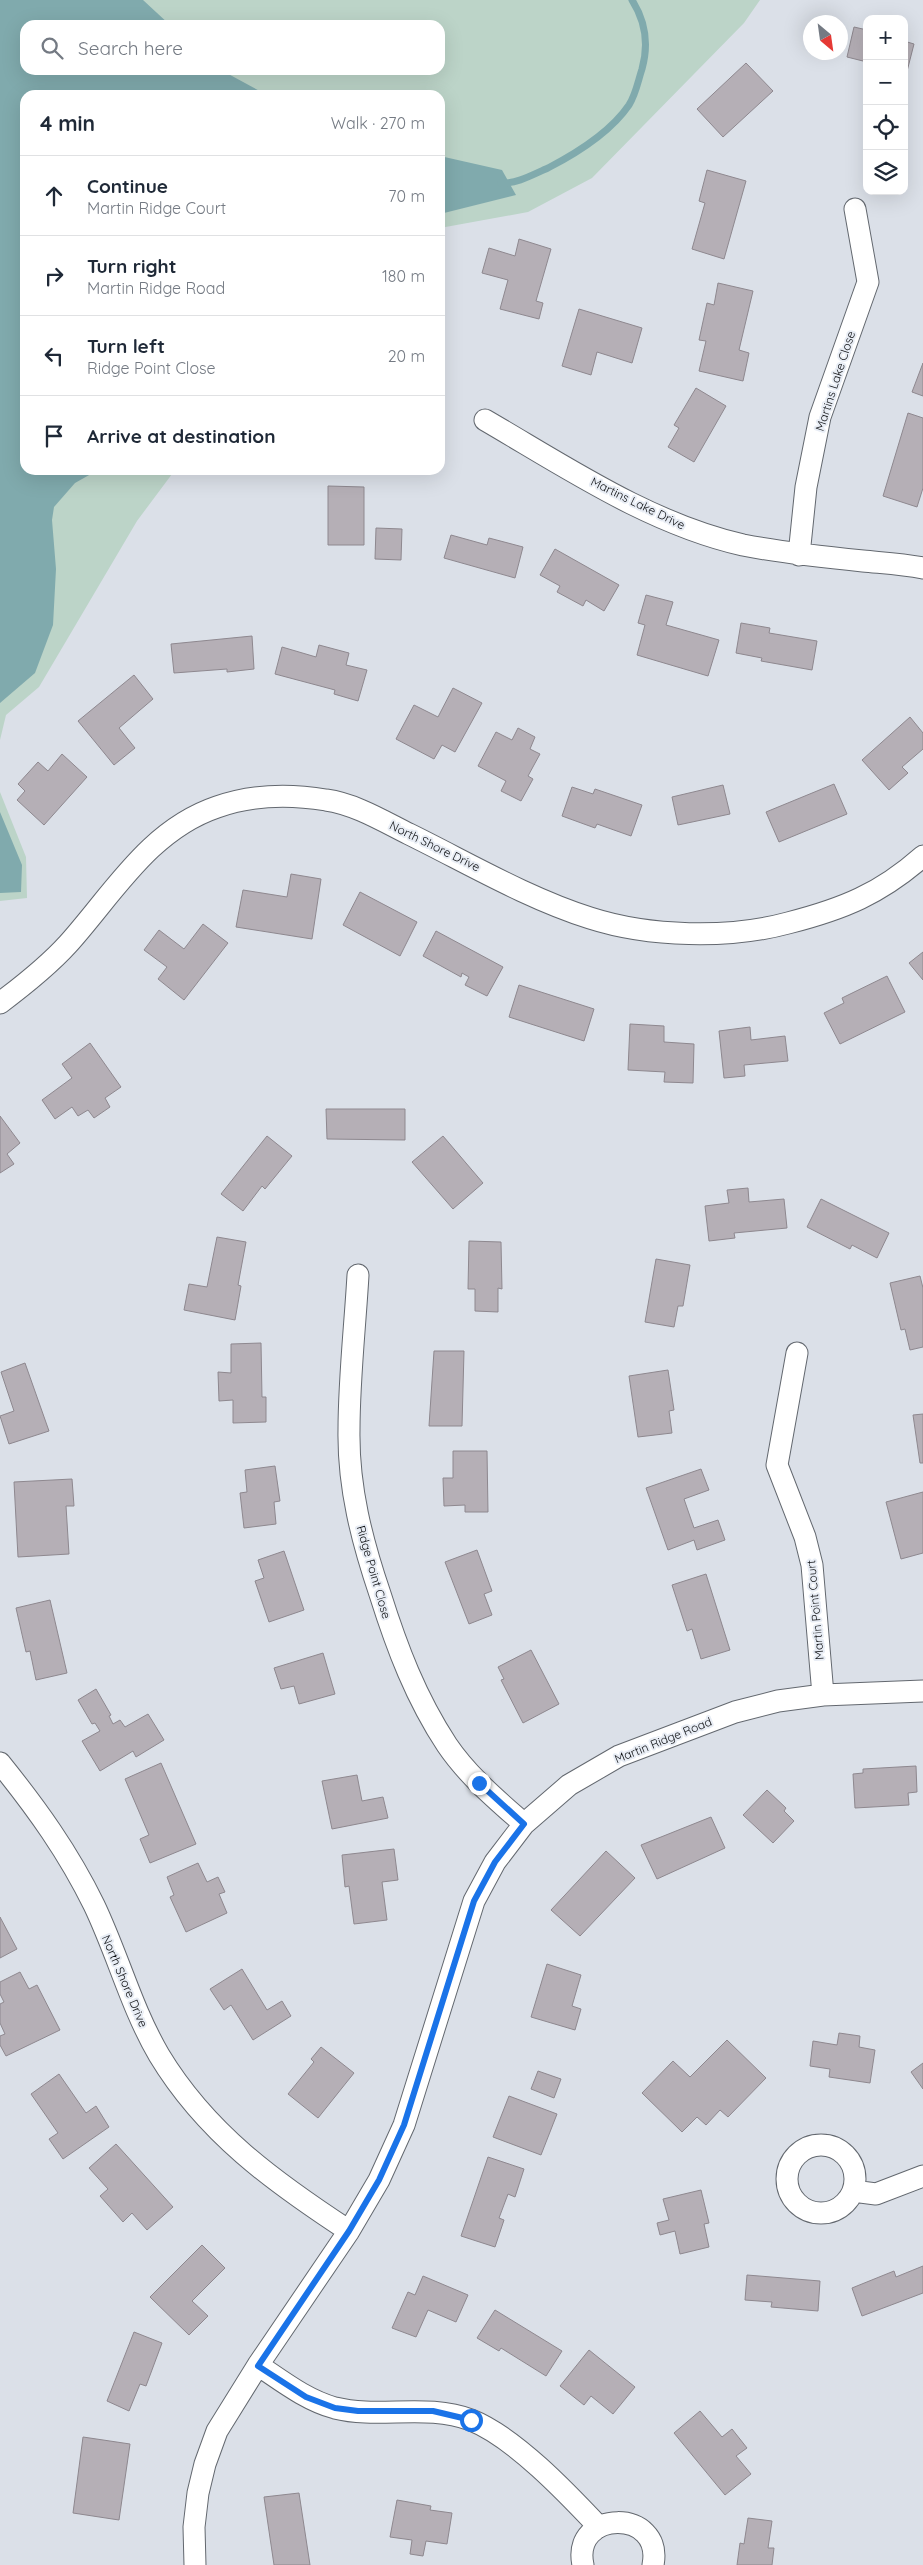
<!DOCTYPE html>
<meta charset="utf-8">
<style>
body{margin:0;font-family:Quicksand,sans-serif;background:#f2f2f3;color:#1f2937}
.controls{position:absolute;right:15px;top:15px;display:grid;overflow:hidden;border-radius:10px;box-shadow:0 5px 20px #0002}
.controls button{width:45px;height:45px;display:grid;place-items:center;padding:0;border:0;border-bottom:1px solid #e0e1e3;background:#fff;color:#1f2937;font:25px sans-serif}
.compass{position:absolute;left:803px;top:15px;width:45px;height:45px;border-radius:50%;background:#fff;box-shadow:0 5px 20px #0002;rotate:151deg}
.stop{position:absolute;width:15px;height:15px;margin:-11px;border:4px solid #1a73e8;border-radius:50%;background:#fff}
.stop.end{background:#1a73e8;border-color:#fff;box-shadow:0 1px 5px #0008}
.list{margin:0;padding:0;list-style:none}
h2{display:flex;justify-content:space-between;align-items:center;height:65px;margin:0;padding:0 20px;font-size:21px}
h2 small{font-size:16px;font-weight:400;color:#747a83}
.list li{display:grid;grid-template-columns:32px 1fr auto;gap:15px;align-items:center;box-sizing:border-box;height:80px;padding:0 20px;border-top:1px solid #e0e1e3}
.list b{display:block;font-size:19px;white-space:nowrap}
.list p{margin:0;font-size:16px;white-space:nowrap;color:#747a83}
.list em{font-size:16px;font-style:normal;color:#747a83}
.icon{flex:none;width:28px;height:28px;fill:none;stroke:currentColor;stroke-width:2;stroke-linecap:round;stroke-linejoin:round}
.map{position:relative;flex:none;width:923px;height:2565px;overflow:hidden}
.search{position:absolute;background:#fff;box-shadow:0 5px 20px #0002;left:20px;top:20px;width:425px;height:55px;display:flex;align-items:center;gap:12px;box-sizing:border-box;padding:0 18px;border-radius:15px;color:#747a83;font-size:19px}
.panel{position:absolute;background:#fff;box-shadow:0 5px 20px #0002;left:20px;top:90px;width:425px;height:385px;border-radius:15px}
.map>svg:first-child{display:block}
.green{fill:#bcd4c8;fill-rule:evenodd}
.water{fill:#80aaad}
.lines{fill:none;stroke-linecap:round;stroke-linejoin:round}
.stream{stroke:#80aaad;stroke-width:7}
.building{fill:#b5afb6;stroke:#8e888f}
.minor-casing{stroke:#63686f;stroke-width:23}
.minor{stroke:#fff;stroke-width:21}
.route{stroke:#1a73e8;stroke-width:6}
.labels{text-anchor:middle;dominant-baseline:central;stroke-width:4;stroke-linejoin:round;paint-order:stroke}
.street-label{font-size:12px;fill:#0e1013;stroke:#e8edf5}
</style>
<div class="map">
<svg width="923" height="2565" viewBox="0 0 923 2565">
<rect width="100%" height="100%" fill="#dbe0e8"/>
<path class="green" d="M 0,0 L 760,0 L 744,23 L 592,178 L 528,212 L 440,228 L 440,95 L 25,95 L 25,470 L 175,470 L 137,521 L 39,687 L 6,715 L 0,740 ZM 25,25 L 440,25 L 440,70 L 25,70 Z
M 0,792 L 26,857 L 27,898 L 0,901 Z"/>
<path class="water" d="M 0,0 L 143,0 L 170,25 L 25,25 L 25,70 L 221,70 L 267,95 L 25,95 L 25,470 L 98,470 L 75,483 L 54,507 L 52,520 L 56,569 L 53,625 L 35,673 L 0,703 Z
M 440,156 L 502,170 L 516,195 L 440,214 Z
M 0,812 L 22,865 L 21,892 L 0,893 Z"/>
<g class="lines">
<path class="stream" d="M 501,183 C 517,184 534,174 548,168 C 577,153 610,133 629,105 C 636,94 638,81 642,69 C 649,44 646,22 632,0"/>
</g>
<path class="building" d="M 854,27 L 867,30 L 867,62 L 847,57 Z
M 904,41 L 914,44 L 904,83 Z
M 746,63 L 773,91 L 723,137 L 697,109 Z
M 707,170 L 746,181 L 724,259 L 692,249 L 705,203 L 699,201 Z
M 519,239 L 551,249 L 536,301 L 543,303 L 539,319 L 500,309 L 508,280 L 482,273 L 489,248 L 515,256 Z
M 718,283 L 753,291 L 739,350 L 749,353 L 743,381 L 699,371 L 706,341 L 699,340 L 707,303 L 714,305 Z
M 579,309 L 642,328 L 632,363 L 597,352 L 591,375 L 562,366 Z
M 923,363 L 923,396 L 912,392 Z
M 696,388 L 726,406 L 694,462 L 668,447 L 679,428 L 674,425 Z
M 908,413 L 923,418 L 923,488 L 917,507 L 883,496 Z
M 328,486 L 364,487 L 364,545 L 328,545 Z
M 376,528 L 402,529 L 401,560 L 375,559 Z
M 451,535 L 487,545 L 489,538 L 523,547 L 515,578 L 444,558 Z
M 555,549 L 619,585 L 604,611 L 586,600 L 583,606 L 557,592 L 560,586 L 540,575 Z
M 646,595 L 673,602 L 666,625 L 719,640 L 708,676 L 637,655 L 645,625 L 638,623 Z
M 741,623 L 770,628 L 769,633 L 817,641 L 812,670 L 761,661 L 762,658 L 736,653 Z
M 252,636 L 254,669 L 227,672 L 227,669 L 174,673 L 171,644 Z
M 319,645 L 349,653 L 346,665 L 367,670 L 358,701 L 334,694 L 335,690 L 275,674 L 282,647 L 316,657 Z
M 134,675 L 153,699 L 119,728 L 135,748 L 114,765 L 78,721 Z
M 453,688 L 482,703 L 455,752 L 442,745 L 434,759 L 396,739 L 414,705 L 438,717 Z
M 910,717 L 923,733 L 923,749 L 902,767 L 908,773 L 889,790 L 862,760 Z
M 518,728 L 535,737 L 530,749 L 540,754 L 528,776 L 533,779 L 521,801 L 501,791 L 506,781 L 478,766 L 496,732 L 512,740 Z
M 62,754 L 87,777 L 44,825 L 17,800 L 25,791 L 18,784 L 38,762 L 48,771 Z
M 834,784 L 847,814 L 779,842 L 766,812 Z
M 723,785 L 730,814 L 678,825 L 672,797 Z
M 572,787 L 593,794 L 595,789 L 642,805 L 631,836 L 597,824 L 595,828 L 562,816 Z
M 291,874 L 321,879 L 312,939 L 236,927 L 243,890 L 287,897 Z
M 360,892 L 417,922 L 400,956 L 343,925 Z
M 203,924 L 228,943 L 184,1000 L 158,979 L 167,967 L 144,950 L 159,930 L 184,949 Z
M 436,931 L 503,967 L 487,996 L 465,985 L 469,977 L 462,973 L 461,977 L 423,956 Z
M 923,952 L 923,980 L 909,963 Z
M 887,976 L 905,1012 L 840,1044 L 824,1013 L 844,1003 L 842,998 Z
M 519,985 L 594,1009 L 584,1041 L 509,1017 Z
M 630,1024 L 664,1026 L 664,1042 L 694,1044 L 693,1083 L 664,1082 L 665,1072 L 628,1070 Z
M 750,1027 L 751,1040 L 785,1036 L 788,1061 L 744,1065 L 745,1076 L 724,1078 L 719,1031 Z
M 90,1043 L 121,1087 L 105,1098 L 110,1107 L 94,1118 L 88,1110 L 78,1116 L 72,1107 L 55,1119 L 42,1100 L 72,1078 L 62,1064 Z
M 326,1109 L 405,1109 L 405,1140 L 327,1139 Z
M 0,1116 L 20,1143 L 7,1154 L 14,1164 L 0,1173 Z
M 267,1136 L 292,1156 L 265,1189 L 262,1186 L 243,1211 L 221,1194 Z
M 443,1136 L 483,1183 L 453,1209 L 412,1162 Z
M 748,1188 L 749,1202 L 784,1199 L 787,1228 L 734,1233 L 735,1238 L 709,1241 L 705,1206 L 729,1203 L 727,1190 Z
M 821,1199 L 889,1233 L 877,1258 L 852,1245 L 850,1249 L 807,1227 Z
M 217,1237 L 246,1242 L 238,1285 L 241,1286 L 235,1320 L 184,1310 L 189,1284 L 207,1287 Z
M 469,1241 L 501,1242 L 502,1289 L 498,1288 L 498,1312 L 475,1311 L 475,1289 L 468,1289 Z
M 656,1259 L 690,1265 L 683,1306 L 678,1306 L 674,1327 L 645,1322 Z
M 920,1276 L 923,1288 L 923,1347 L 910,1350 L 905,1329 L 901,1330 L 890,1283 Z
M 261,1343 L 262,1397 L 266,1397 L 266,1422 L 233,1423 L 233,1400 L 219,1401 L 218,1372 L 231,1373 L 231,1344 Z
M 434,1351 L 464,1351 L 462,1426 L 429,1426 Z
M 25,1363 L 49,1431 L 9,1444 L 0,1416 L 14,1411 L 1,1372 Z
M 668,1370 L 674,1410 L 669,1411 L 672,1433 L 638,1437 L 629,1376 Z
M 923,1414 L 923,1463 L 920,1463 L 913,1415 Z
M 453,1451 L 487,1451 L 488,1512 L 465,1512 L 465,1505 L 444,1506 L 443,1478 L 453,1478 Z
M 275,1466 L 280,1501 L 274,1502 L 276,1524 L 244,1528 L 240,1493 L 247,1492 L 245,1470 Z
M 701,1469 L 709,1490 L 684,1499 L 694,1528 L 718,1520 L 725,1540 L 697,1550 L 694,1540 L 668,1550 L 646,1488 Z
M 72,1479 L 74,1506 L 66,1506 L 69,1554 L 18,1557 L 14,1482 Z
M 923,1492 L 923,1553 L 901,1559 L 886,1502 Z
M 477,1550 L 492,1591 L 484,1594 L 492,1615 L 469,1624 L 445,1562 Z
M 284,1551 L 304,1610 L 269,1622 L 255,1581 L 264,1578 L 258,1560 Z
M 706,1574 L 730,1650 L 701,1659 L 692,1629 L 687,1631 L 672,1585 Z
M 50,1600 L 67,1673 L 36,1680 L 30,1651 L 26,1652 L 16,1608 Z
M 531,1650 L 559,1704 L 523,1723 L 501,1680 L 504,1679 L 498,1667 Z
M 323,1653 L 335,1694 L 299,1704 L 294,1686 L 281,1689 L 274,1668 Z
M 96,1689 L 111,1715 L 109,1716 L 113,1724 L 120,1720 L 125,1727 L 148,1714 L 164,1740 L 136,1757 L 133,1751 L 100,1771 L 82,1741 L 100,1731 L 95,1723 L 92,1724 L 78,1700 Z
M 161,1763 L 196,1844 L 150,1863 L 140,1839 L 149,1835 L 125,1779 Z
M 916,1766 L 917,1792 L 908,1793 L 909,1805 L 855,1808 L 853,1774 L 863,1773 L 863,1769 Z
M 357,1775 L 362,1801 L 383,1797 L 388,1818 L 332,1829 L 322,1781 Z
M 767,1790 L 786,1808 L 784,1811 L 794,1821 L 773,1843 L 743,1815 Z
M 711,1817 L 725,1848 L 657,1879 L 641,1845 Z
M 394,1849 L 398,1880 L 382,1882 L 387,1920 L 354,1924 L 349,1886 L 345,1887 L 342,1855 Z
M 606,1851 L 635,1878 L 580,1936 L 551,1910 Z
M 198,1863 L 207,1882 L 218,1877 L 225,1892 L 219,1894 L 227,1913 L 186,1932 L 170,1897 L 174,1895 L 167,1877 Z
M 0,1917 L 17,1949 L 0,1958 Z
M 547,1964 L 581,1975 L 572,2006 L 581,2009 L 575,2030 L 531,2017 Z
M 242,1969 L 267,2010 L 282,2001 L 291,2016 L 253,2040 L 231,2005 L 224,2010 L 210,1989 Z
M 20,1972 L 29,1989 L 37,1985 L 60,2030 L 6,2056 L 0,2045 L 0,2036 L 5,2034 L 0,2023 L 0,2004 L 4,2002 L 0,1994 L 0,1982 Z
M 839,2033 L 860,2036 L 859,2047 L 875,2050 L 870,2083 L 829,2077 L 830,2069 L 810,2066 L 813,2041 L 837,2045 Z
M 727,2040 L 766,2078 L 728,2117 L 720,2110 L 706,2125 L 697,2117 L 682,2132 L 642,2093 L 673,2061 L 690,2077 Z
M 321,2047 L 354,2073 L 318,2118 L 288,2094 L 314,2062 L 311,2059 Z
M 923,2063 L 923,2089 L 911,2072 Z
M 538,2071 L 561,2079 L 554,2098 L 531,2089 Z
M 59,2074 L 86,2113 L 96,2106 L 109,2127 L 63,2159 L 49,2139 L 58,2133 L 31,2094 Z
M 509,2096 L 557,2114 L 541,2155 L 493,2137 Z
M 116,2144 L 173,2207 L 147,2230 L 132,2213 L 123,2222 L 100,2196 L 108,2189 L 89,2168 Z
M 488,2157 L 524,2169 L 515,2197 L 508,2194 L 499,2218 L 504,2220 L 495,2247 L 461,2236 Z
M 701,2190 L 709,2223 L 704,2224 L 709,2247 L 680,2254 L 675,2231 L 660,2235 L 657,2223 L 669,2220 L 663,2199 Z
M 202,2245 L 225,2268 L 192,2301 L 208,2316 L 189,2335 L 150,2297 Z
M 923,2266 L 923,2293 L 862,2316 L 852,2288 L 894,2271 L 896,2277 Z
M 747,2275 L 820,2281 L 818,2311 L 771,2307 L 772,2302 L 745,2300 Z
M 423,2276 L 468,2295 L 456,2322 L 428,2310 L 416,2337 L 392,2328 L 408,2292 L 415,2295 Z
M 495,2310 L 562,2351 L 546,2376 L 501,2348 L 499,2351 L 477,2338 Z
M 134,2332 L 162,2343 L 146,2386 L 140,2384 L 129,2411 L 107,2401 Z
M 589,2350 L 635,2387 L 613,2414 L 591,2396 L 584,2405 L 560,2386 Z
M 700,2411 L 722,2437 L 732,2429 L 747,2448 L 736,2456 L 751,2474 L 725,2495 L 674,2433 Z
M 83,2437 L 130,2444 L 119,2520 L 73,2513 Z
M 299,2493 L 310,2565 L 274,2565 L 264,2497 Z
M 397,2500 L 431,2506 L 430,2510 L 452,2513 L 447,2544 L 426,2541 L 423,2556 L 410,2554 L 412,2540 L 390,2537 Z
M 748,2518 L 772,2521 L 768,2548 L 774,2548 L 772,2565 L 737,2565 L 740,2543 L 744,2544 Z"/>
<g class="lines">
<defs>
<path id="minor" d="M 485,420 C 566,467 650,524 743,545 C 783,553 823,557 863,561 C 883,563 903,564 923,568
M 799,555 L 806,487 L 820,417 L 868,282 L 855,209
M 0,1003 C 24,985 48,966 68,944 C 113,894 149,830 217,807 C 251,795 290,794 326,800 C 355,804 383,821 409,834 C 468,863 527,898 590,918 C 649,937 729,939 788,923 C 843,909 880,894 923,856
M 358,1275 C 355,1327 349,1379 349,1430 C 348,1487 362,1541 380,1594 C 397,1648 416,1698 447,1745 C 468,1776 497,1800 524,1824
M 797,1353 L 777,1465 L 805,1537 L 812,1565 L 823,1695
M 0,1763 C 37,1809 68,1852 94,1905 C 118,1955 131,2007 159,2055 C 206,2133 274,2182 349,2231
M787 2179a34 34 0 1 1 68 0a34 34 0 1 1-68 0Z
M 853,2191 L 876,2194 L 923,2176
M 258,2365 C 282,2381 306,2400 335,2408 C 379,2419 427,2403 471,2420 C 514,2437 567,2493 599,2527
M 195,2565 L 194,2527 L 198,2493 L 205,2464 L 217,2431 L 258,2365 L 349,2231 L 379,2180 L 404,2125 L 474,1901 L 495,1862 L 524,1824 L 569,1785 L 619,1756 L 735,1712 L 778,1701 L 823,1695 L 923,1691
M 583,2565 C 571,2509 664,2508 653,2565"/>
</defs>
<use href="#minor" class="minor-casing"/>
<use href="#minor" class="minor"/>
</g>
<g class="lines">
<path class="route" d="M 471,2420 L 433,2411 L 358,2411 L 335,2408 L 306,2397 L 258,2366 L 349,2231 L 379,2180 L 404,2125 L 474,1901 L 495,1862 L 524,1824 L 479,1783"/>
</g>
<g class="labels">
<g class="street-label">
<text transform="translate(835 381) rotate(-72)">Martins Lake Close</text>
<text transform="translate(638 503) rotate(26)">Martins Lake Drive</text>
<text transform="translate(435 846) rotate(26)">North Shore Drive</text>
<text transform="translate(374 1572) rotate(74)">Ridge Point Close</text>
<text transform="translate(815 1610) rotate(-95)">Martin Point Court</text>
<text transform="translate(663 1740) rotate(-22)">Martin Ridge Road</text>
<text transform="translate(125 1981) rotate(67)">North Shore Drive</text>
</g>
</g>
</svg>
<div class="controls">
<button>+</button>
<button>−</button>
<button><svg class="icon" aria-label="locate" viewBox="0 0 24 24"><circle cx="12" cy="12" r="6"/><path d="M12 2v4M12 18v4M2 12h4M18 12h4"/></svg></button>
<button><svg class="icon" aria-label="layers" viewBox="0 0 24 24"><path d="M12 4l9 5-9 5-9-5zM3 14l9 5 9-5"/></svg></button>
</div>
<svg class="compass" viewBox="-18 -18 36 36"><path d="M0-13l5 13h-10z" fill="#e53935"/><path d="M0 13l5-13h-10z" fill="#747a83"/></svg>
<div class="stop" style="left:471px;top:2420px"></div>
<div class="stop end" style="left:479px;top:1783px"></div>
<div class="search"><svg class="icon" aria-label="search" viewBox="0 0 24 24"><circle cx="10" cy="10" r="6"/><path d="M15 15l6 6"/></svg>Search here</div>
<section class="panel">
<h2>4 min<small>Walk · 270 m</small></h2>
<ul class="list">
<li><svg class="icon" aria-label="ahead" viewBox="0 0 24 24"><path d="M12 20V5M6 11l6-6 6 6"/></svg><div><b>Continue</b><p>Martin Ridge Court</p></div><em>70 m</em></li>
<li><svg class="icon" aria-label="right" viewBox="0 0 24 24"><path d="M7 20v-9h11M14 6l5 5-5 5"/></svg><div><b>Turn right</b><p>Martin Ridge Road</p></div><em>180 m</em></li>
<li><svg class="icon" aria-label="left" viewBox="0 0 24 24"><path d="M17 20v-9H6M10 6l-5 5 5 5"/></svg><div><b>Turn left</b><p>Ridge Point Close</p></div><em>20 m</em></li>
<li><svg class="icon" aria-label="arrive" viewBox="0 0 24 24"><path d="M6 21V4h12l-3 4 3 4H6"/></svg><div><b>Arrive at destination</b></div></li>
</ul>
</section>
</div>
